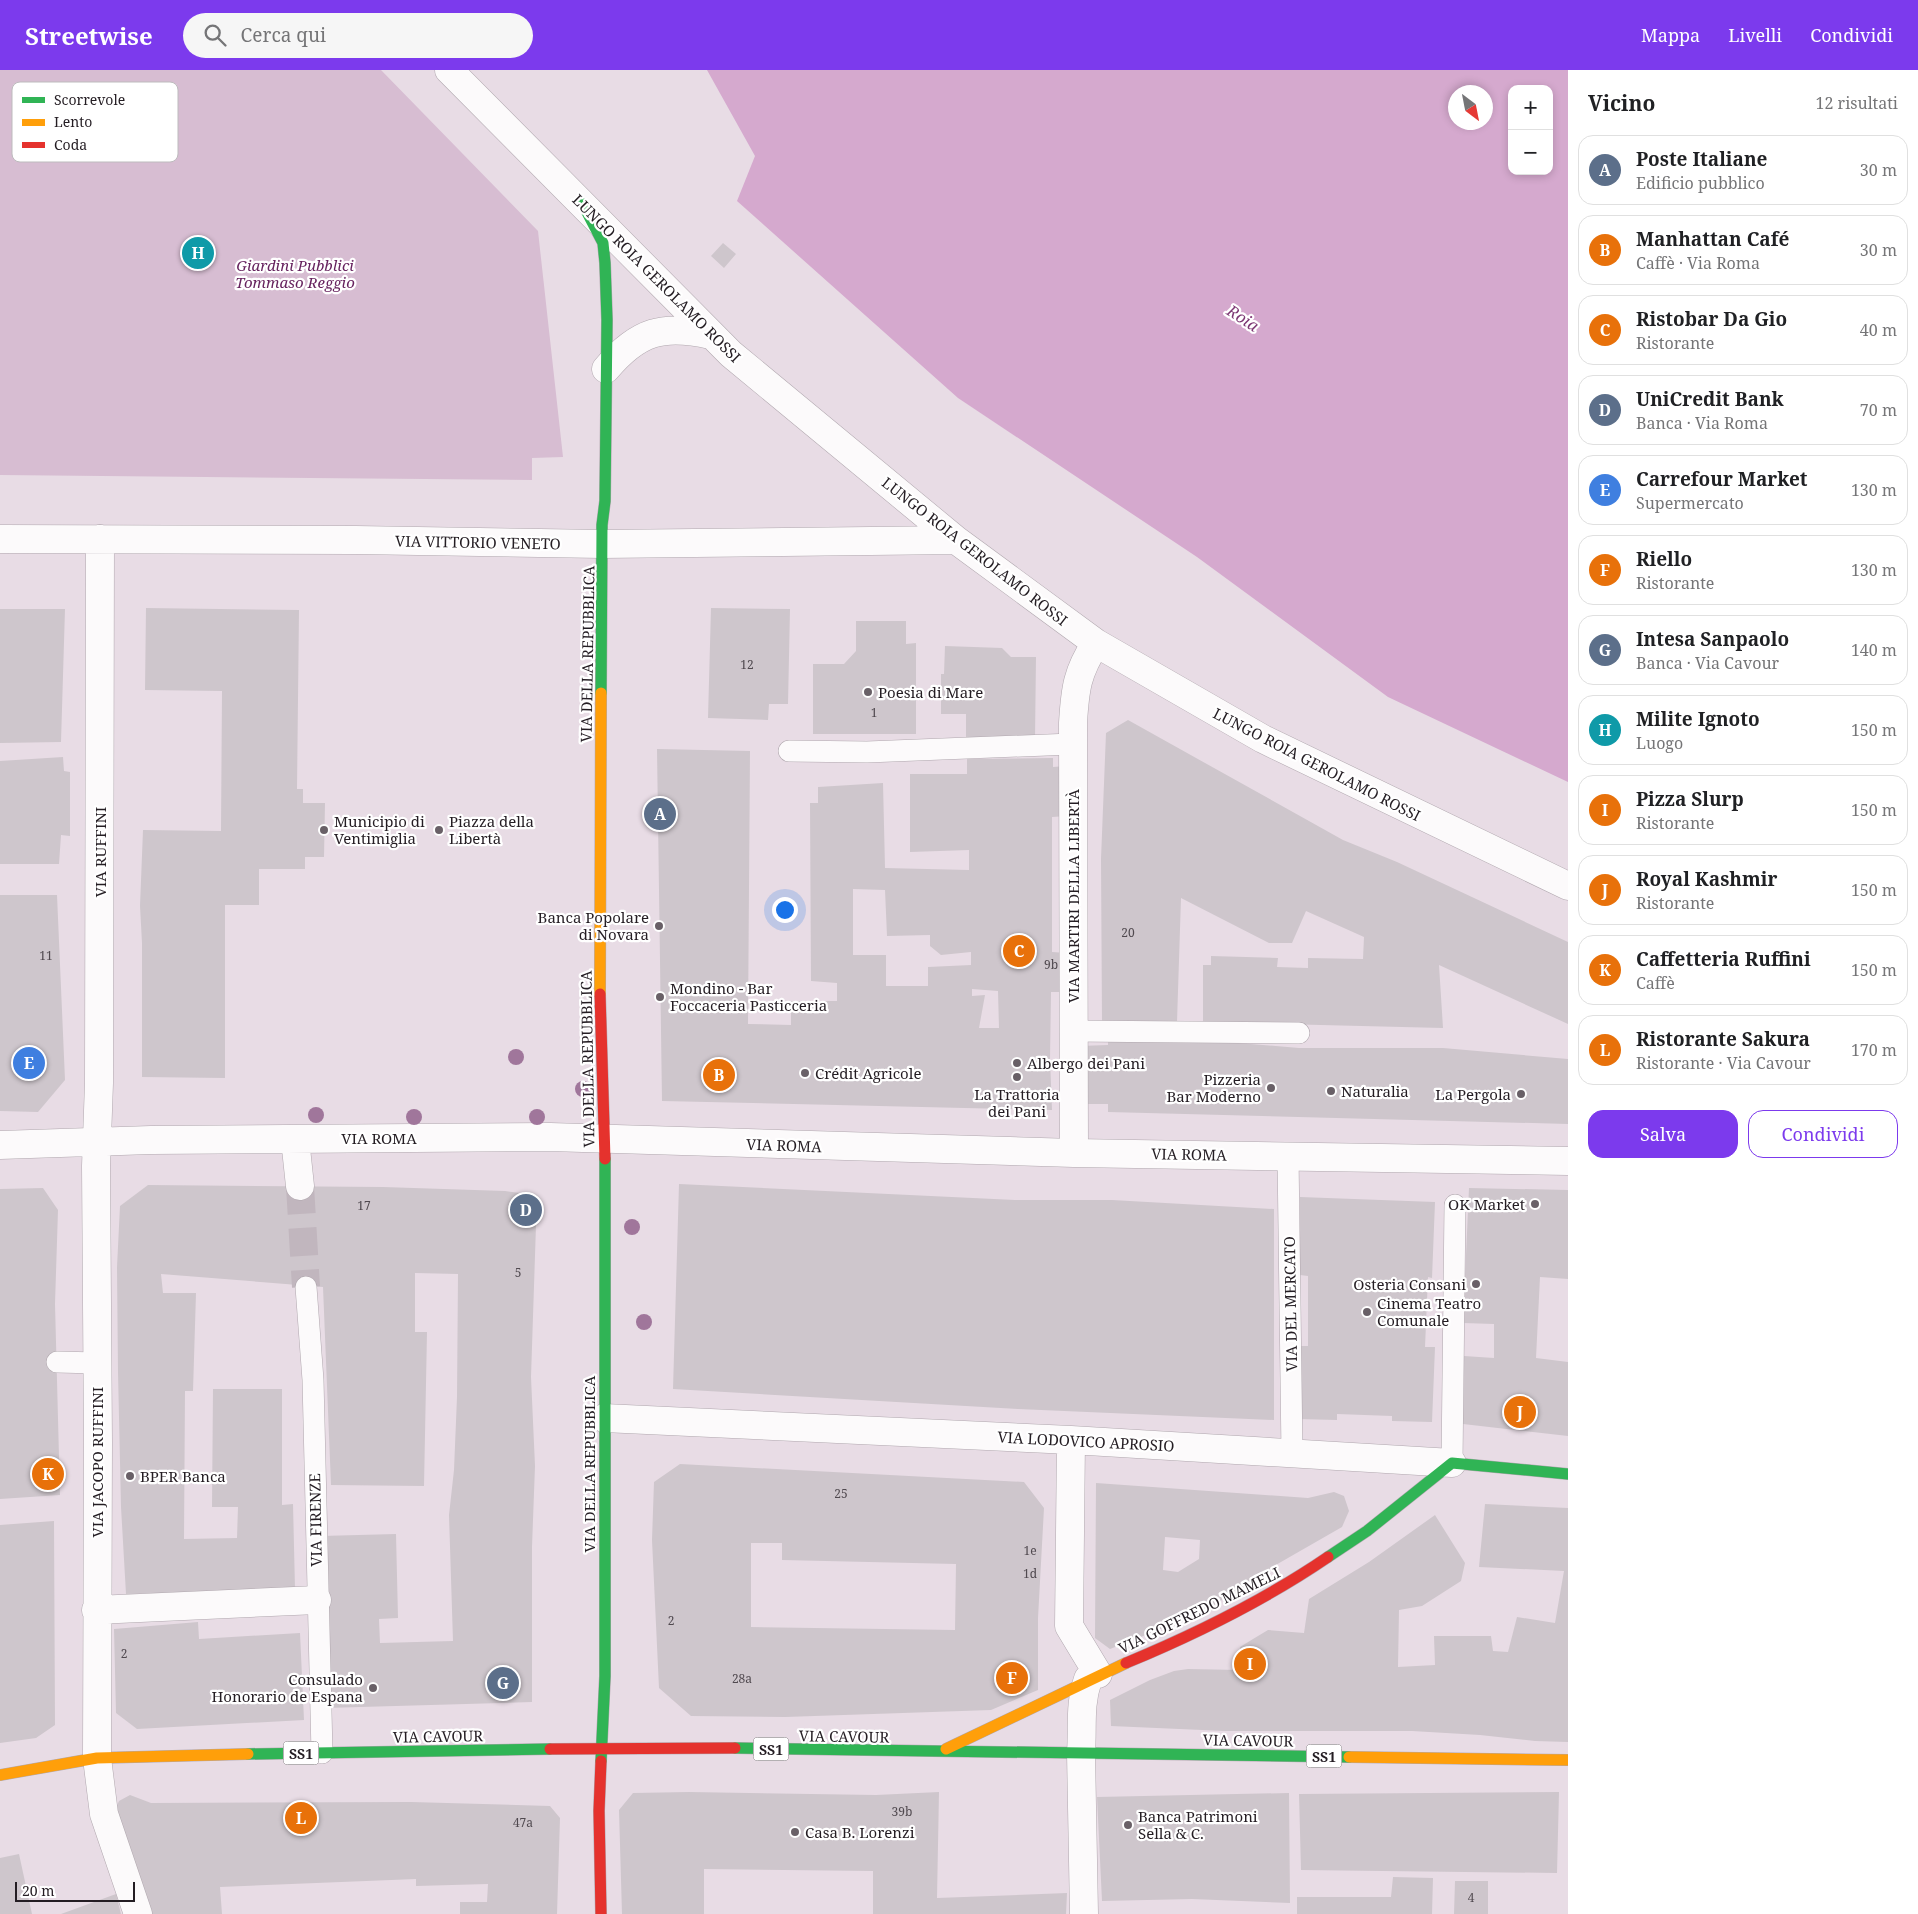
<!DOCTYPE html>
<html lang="it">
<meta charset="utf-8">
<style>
body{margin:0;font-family:"Noto Serif",serif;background:#f6f6f6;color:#202124}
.controls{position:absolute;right:15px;top:15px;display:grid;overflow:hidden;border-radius:10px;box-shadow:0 2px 8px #0003}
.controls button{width:45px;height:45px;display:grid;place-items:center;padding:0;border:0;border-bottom:1px solid #e0e0e0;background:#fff;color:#202124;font:25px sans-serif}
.compass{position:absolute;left:1448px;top:15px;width:45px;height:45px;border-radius:50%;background:#fff;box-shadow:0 2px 8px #0003;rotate:148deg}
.scale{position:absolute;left:15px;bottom:12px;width:120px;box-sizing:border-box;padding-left:5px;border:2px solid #241d23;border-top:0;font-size:14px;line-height:18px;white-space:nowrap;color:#241d23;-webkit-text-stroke:4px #fff;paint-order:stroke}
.you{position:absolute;left:784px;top:839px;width:18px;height:18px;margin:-12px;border:4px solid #fff;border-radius:50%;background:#1a73e8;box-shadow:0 0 0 8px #1a73e833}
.badge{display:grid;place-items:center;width:32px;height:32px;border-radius:50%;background:#7c3aed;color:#fff;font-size:16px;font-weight:700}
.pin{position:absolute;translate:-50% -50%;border:2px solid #fff;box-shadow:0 1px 5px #0006}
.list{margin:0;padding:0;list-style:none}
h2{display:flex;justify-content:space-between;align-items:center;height:65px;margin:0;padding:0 20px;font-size:21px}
h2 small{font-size:16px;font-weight:400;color:#757577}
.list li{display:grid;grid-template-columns:32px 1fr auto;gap:15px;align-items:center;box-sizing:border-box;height:70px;margin:0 10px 10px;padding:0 10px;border:1px solid #e0e0e0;border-radius:15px}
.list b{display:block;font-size:19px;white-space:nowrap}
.list p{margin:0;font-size:16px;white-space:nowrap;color:#757577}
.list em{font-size:16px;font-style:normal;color:#757577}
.actions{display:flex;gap:10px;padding:15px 20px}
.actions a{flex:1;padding:11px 0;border:1px solid #7c3aed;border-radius:15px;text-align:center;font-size:18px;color:#7c3aed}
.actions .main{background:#7c3aed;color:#fff}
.icon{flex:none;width:28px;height:28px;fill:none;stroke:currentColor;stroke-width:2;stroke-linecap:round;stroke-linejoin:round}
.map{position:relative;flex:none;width:1568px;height:1844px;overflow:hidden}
header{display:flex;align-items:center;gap:30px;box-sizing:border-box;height:70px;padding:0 25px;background:#7c3aed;color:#fff}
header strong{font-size:24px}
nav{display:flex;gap:28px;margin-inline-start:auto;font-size:18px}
.search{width:350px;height:45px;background:#f6f6f6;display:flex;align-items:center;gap:12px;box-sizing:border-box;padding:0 18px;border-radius:28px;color:#757577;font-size:19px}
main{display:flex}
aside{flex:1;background:#fff}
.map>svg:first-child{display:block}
.green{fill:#d7bdd2}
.water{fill:#d5a9ce;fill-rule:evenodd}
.building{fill:#cec6cc;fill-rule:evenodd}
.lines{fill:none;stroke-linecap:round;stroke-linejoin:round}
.street-tunnel{stroke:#c1b6be;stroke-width:28;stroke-dasharray:28 14;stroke-linecap:butt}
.lane-casing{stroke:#b0a7ae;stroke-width:22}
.street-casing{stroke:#b0a7ae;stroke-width:29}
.fast-casing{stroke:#b0a7ae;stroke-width:12}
.slow-casing{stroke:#b0a7ae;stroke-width:12}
.jam-casing{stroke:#b0a7ae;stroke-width:12}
.lane{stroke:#fcfafb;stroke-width:21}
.street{stroke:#fcfafb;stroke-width:28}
.fast{stroke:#30b455;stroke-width:11}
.slow{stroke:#ff9f0a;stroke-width:11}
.jam{stroke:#e5322d;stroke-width:11}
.tree{fill:#a0769b}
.poi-dot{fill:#696067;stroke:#fff;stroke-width:2}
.labels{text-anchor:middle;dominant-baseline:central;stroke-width:4.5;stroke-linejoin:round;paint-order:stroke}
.number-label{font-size:12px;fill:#50494f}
.shield{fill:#fff;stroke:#666165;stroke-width:1}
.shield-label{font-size:14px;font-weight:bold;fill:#241d23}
.park-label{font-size:15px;font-style:italic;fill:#66225e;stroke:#fff}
.street-label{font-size:15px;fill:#241d23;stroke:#fff}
.poi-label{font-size:15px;fill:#241d23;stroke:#fff;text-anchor:start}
.water-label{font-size:16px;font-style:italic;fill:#7d3874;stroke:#fff}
.key{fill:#fff;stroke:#bdbbbd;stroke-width:1}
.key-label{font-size:14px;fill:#241d23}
</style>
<header>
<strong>Streetwise</strong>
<div class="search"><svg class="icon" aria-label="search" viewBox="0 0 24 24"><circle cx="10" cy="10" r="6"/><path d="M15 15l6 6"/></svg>Cerca qui</div>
<nav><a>Mappa</a><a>Livelli</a><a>Condividi</a></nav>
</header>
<main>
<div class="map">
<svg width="1568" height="1844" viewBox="0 0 1568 1844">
<rect width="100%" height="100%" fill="#e8dce5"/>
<path class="green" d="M 0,0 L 381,0 L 538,161 L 563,387 L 532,388 L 532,410 L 0,405 Z"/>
<path class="water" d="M 707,0 L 1568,0 L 1568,712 L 1388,627 L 1197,487 L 958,328 L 737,131 L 755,86 ZM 1512,19 L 1549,19 L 1549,101 L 1512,101 ZM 1456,22 L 1486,22 L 1486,52 L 1456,52 Z"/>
<path class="building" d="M 723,173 L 736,184 L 724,198 L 711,186 Z
M 146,538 L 299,540 L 297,719 L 303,719 L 303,733 L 325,733 L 324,787 L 305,787 L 305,799 L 259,799 L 259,835 L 225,835 L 225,1008 L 142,1007 L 142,873 L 140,836 L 143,760 L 221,761 L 222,621 L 145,620 Z
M 711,538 L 790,539 L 788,634 L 769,634 L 768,650 L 708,648 Z
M 0,539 L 65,539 L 61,672 L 0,673 Z
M 856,551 L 906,551 L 906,574 L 916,573 L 916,664 L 813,664 L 813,594 L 844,594 L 856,581 Z
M 945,576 L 1002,578 L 1011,587 L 1036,587 L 1035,668 L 966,667 L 966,644 L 941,644 L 941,604 L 944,604 Z
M 1128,650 L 1343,770 L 1397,792 L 1568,872 L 1568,954 L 1439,895 L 1443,958 L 1203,952 L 1203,895 L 1211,895 L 1211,886 L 1278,888 L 1277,897 L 1308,898 L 1308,888 L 1363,889 L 1364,867 L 1306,841 L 1292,873 L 1269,873 L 1181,828 L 1177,952 L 1102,951 L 1101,789 L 1106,663 Z
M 657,679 L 750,681 L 748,954 L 791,955 L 791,931 L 837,931 L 837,913 L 811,911 L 810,733 L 818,733 L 818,717 L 883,713 L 885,798 L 969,800 L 969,780 L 910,782 L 910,704 L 967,704 L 967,689 L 1053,688 L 1053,697 L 1066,696 L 1067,746 L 1052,747 L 1052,882 L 1067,883 L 1067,922 L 1051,922 L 1050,989 L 1052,1040 L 662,1031 ZM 853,819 L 885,820 L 887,866 L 930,865 L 930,876 L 941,885 L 971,882 L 971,895 L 928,897 L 928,916 L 886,916 L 886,885 L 853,885 ZM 972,919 L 998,921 L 999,958 L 979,958 L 985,925 L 972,926 Z
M 63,687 L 64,701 L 70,702 L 70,766 L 61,765 L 59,794 L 0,794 L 0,691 Z
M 0,825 L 57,825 L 65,1010 L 38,1042 L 0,1041 Z
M 1108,970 L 1238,973 L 1299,978 L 1443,978 L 1568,989 L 1568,1054 L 1108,1042 L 1108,1034 L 1080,1034 L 1080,976 L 1108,975 Z
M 679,1114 L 1015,1130 L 1112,1130 L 1274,1139 L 1274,1350 L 1018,1339 L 673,1319 Z
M 148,1115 L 383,1117 L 505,1121 L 537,1125 L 531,1307 L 535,1396 L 532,1477 L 532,1632 L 325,1638 L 321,1466 L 396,1464 L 398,1548 L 379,1549 L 380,1573 L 453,1571 L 449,1445 L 454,1400 L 457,1327 L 458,1204 L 415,1203 L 415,1262 L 427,1262 L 424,1416 L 331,1415 L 323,1217 L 161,1204 L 163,1223 L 196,1223 L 193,1321 L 185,1321 L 184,1469 L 237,1468 L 238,1437 L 212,1437 L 213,1319 L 282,1319 L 282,1435 L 293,1434 L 295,1519 L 126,1524 L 121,1437 L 118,1302 L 117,1197 L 120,1136 Z
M 43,1118 L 58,1140 L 55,1234 L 60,1425 L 0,1429 L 0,1119 Z
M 1469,1118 L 1568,1120 L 1568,1209 L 1540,1207 L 1536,1288 L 1568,1292 L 1568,1366 L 1463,1354 L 1464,1286 L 1494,1288 L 1494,1254 L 1463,1253 Z
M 1300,1127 L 1435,1132 L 1432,1208 L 1428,1207 L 1425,1277 L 1435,1277 L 1432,1352 L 1392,1351 L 1392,1346 L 1337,1344 L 1337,1350 L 1298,1349 L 1299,1276 L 1308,1276 L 1308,1206 L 1300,1205 Z
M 680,1394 L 1024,1412 L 1044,1438 L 1038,1548 L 1038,1620 L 991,1640 L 785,1647 L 691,1646 L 659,1618 L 652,1470 L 654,1412 ZM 751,1473 L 782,1473 L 782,1490 L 956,1494 L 955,1560 L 751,1557 Z
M 1096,1413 L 1308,1428 L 1334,1422 L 1344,1426 L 1349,1441 L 1342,1457 L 1274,1496 L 1202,1543 L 1110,1579 L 1095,1568 ZM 1165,1467 L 1200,1470 L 1199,1489 L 1178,1502 L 1163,1500 Z
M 1485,1434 L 1568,1438 L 1568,1672 L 1535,1671 L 1480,1665 L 1412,1661 L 1225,1661 L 1111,1656 L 1110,1630 L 1150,1610 L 1174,1601 L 1188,1599 L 1239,1600 L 1240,1577 L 1253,1569 L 1268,1560 L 1304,1563 L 1309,1529 L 1369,1492 L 1435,1445 L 1465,1493 L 1461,1511 L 1422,1536 L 1399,1540 L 1398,1597 L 1435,1595 L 1434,1566 L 1491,1566 L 1493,1581 L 1508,1582 L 1517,1547 L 1555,1553 L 1564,1501 L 1479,1497 Z
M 54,1451 L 55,1655 L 36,1668 L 0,1673 L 0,1455 Z
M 198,1552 L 199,1569 L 300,1563 L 304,1650 L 137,1659 L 116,1643 L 114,1559 Z
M 689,1722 L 876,1725 L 939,1722 L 937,1828 L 1067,1823 L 1066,1844 L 873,1844 L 873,1801 L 704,1799 L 704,1844 L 622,1844 L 619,1740 L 633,1723 Z
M 1559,1722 L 1557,1803 L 1301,1800 L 1299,1724 Z
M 1289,1723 L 1290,1833 L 1192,1829 L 1102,1831 L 1097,1727 Z
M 130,1725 L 151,1733 L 411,1732 L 550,1736 L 560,1748 L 557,1844 L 460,1844 L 460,1832 L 487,1832 L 488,1814 L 416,1816 L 416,1809 L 220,1817 L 222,1844 L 143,1844 L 116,1738 L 119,1731 Z
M 19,1784 L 32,1844 L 0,1844 L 0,1788 Z
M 1393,1807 L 1433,1808 L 1432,1844 L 1297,1844 L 1297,1827 L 1391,1827 Z
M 1455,1811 L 1488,1811 L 1488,1844 L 1454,1844 Z
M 116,1824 L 121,1844 L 61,1844 Z"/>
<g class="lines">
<path class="street-tunnel" d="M 300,1116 L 306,1217"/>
<defs>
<path id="lane" d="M 789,681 L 867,682 L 1072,674
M 1073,961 L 1299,963
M 1288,1085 L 1292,1383
M 306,1217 L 313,1310 L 322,1683
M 57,1292 L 97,1293
M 1452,1393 L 1455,1135"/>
<path id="street" d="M 449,0 L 731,284 L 956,470 L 1096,573 L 1263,669 L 1568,816
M 606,299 C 638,261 663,254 711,265
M 0,469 L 356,470 L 602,474 L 956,470
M 100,469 L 99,1013 L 96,1096 L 98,1372 L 97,1688 L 104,1744 L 138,1844
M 295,1069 L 300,1116
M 0,1075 L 151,1070 L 550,1067 L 1074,1083 L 1568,1091
M 1074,1083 L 1073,653 C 1075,619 1077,602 1096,573
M 604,1348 L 1071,1370 L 1452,1393
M 1071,1370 L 1069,1556 L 1098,1604
M 96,1540 L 317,1530
M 1084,1844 L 1081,1683 C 1083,1656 1079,1636 1088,1609"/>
<path id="fast" d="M 582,133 L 603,173 L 605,193 L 607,250 L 605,431 L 602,455 L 601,623
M 1328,1487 L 1367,1461 L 1452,1393 L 1568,1404
M 735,1678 L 1349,1687
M 248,1684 L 550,1679
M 601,1691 L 605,1606 L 605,1089"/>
<path id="slow" d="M 600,924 L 601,623
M 946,1679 L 1126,1593
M 1349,1687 L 1568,1690
M 0,1705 L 97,1688 L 248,1684"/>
<path id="jam" d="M 600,924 L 605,1089
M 1126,1593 C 1196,1564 1265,1530 1328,1487
M 550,1679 L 735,1678
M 601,1844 L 599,1741 L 601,1691"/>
</defs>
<use href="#lane" class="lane-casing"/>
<use href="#street" class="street-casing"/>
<use href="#fast" class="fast-casing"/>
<use href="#slow" class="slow-casing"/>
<use href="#jam" class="jam-casing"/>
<use href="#lane" class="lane"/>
<use href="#street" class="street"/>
<use href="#fast" class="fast"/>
<use href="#slow" class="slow"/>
<use href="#jam" class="jam"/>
</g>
<g class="tree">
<circle cx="516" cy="987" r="8"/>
<circle cx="583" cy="1019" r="8"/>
<circle cx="316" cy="1045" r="8"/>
<circle cx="414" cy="1047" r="8"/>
<circle cx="537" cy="1047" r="8"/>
<circle cx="632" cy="1157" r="8"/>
<circle cx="644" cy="1252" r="8"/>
</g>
<g class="poi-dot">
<circle cx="868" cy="622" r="5"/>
<circle cx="324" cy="760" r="5"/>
<circle cx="439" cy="760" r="5"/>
<circle cx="659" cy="856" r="5"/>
<circle cx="660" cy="927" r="5"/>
<circle cx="1017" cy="993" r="5"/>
<circle cx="805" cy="1003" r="5"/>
<circle cx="1017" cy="1007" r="5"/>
<circle cx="1271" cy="1018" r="5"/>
<circle cx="1331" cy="1021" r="5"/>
<circle cx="1521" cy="1024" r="5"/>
<circle cx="1535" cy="1134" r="5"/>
<circle cx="1476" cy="1214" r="5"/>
<circle cx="1367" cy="1242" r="5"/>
<circle cx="130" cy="1406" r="5"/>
<circle cx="373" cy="1618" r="5"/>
<circle cx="1128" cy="1755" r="5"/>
<circle cx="795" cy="1762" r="5"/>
</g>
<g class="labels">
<g class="number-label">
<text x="747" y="594">12</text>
<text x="874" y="642">1</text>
<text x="1128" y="862">20</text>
<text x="46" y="885">11</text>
<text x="1051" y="894">9b</text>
<text x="364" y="1135">17</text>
<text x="518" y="1202">5</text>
<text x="841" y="1423">25</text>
<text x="1030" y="1480">1e</text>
<text x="1030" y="1503">1d</text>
<text x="671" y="1550">2</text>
<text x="124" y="1583">2</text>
<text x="742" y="1608">28a</text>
<text x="902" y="1741">39b</text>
<text x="523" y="1752">47a</text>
<text x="1471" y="1827">4</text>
</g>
<g class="shield">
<rect x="753.5" y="1667.5" width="35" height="23" rx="4"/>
<rect x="283.5" y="1671.5" width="35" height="23" rx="4"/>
<rect x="1306.5" y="1674.5" width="35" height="23" rx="4"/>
</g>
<g class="shield-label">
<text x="771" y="1679">SS1</text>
<text x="301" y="1683">SS1</text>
<text x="1324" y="1686">SS1</text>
</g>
<g class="park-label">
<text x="295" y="195">Giardini Pubblici<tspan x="295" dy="17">Tommaso Reggio</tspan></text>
</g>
<g class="street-label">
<text transform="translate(657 208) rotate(45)">LUNGO ROIA GEROLAMO ROSSI</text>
<text transform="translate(478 472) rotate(1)">VIA VITTORIO VENETO</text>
<text transform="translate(975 481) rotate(38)">LUNGO ROIA GEROLAMO ROSSI</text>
<text transform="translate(587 584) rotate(-89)">VIA DELLA REPUBBLICA</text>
<text transform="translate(1317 694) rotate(27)">LUNGO ROIA GEROLAMO ROSSI</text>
<text transform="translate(100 782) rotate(-90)">VIA RUFFINI</text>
<text transform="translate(1073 826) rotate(-90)">VIA MARTIRI DELLA LIBERTÀ</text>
<text transform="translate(587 989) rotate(-91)">VIA DELLA REPUBBLICA</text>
<text x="379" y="1068">VIA ROMA</text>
<text transform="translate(784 1075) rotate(2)">VIA ROMA</text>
<text transform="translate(1189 1084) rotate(1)">VIA ROMA</text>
<text transform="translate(1290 1234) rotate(-91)">VIA DEL MERCATO</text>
<text transform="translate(1086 1371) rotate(3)">VIA LODOVICO APROSIO</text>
<text transform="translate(97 1392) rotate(-90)">VIA JACOPO RUFFINI</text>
<text transform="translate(589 1394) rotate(-90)">VIA DELLA REPUBBLICA</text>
<text transform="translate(315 1450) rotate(-91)">VIA FIRENZE</text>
<text transform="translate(1199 1540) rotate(-26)">VIA GOFFREDO MAMELI</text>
<text transform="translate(438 1666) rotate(-1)">VIA CAVOUR</text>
<text transform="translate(844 1666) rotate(1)">VIA CAVOUR</text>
<text transform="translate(1248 1670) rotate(1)">VIA CAVOUR</text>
</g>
<g class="poi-label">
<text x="878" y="622">Poesia di Mare</text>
<text x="334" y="751">Municipio di<tspan x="334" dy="17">Ventimiglia</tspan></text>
<text x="449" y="751">Piazza della<tspan x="449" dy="17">Libertà</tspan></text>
<text x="649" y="847" text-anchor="end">Banca Popolare<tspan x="649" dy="17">di Novara</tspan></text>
<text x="670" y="918">Mondino - Bar<tspan x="670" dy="17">Foccaceria Pasticceria</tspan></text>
<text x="1027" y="993">Albergo dei Pani</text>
<text x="815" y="1003">Crédit Agricole</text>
<text x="1261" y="1009" text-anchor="end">Pizzeria<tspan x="1261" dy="17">Bar Moderno</tspan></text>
<text x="1341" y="1021">Naturalia</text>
<text x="1017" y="1024" text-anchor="middle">La Trattoria<tspan x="1017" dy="17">dei Pani</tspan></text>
<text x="1511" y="1024" text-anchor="end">La Pergola</text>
<text x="1525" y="1134" text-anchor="end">OK Market</text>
<text x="1466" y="1214" text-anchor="end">Osteria Consani</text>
<text x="1377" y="1233">Cinema Teatro<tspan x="1377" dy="17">Comunale</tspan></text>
<text x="140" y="1406">BPER Banca</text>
<text x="363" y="1609" text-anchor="end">Consulado<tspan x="363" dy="17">Honorario de Espana</tspan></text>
<text x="1138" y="1746">Banca Patrimoni<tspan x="1138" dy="17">Sella &amp; C.</tspan></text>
<text x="805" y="1762">Casa B. Lorenzi</text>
</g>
<g class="water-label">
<text transform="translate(1243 248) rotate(33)">Roia</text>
</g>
</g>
<rect x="12" y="12" width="166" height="80" rx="8" class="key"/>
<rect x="22" y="27" width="23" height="6" fill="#30b455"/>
<rect x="22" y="49" width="23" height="7" fill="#ff9f0a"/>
<rect x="22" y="72" width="23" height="6" fill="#e5322d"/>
<g class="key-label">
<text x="54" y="35">Scorrevole</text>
<text x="54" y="57">Lento</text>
<text x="54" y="80">Coda</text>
</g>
</svg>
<div class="controls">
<button>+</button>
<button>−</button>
</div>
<svg class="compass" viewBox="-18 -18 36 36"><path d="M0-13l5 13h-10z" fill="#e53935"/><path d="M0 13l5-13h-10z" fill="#757577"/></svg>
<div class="scale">20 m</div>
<div class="you"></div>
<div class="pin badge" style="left:660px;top:744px;background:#5c6f8a">A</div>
<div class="pin badge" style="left:719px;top:1005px;background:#e8710a">B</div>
<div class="pin badge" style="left:1019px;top:881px;background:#e8710a">C</div>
<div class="pin badge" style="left:526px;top:1140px;background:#5c6f8a">D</div>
<div class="pin badge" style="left:29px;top:993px;background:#3f7fe0">E</div>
<div class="pin badge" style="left:1012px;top:1608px;background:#e8710a">F</div>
<div class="pin badge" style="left:503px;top:1613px;background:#5c6f8a">G</div>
<div class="pin badge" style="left:198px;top:183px;background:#0f9aa8">H</div>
<div class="pin badge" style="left:1250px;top:1594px;background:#e8710a">I</div>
<div class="pin badge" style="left:1520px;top:1342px;background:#e8710a">J</div>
<div class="pin badge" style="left:48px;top:1404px;background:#e8710a">K</div>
<div class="pin badge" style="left:301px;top:1748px;background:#e8710a">L</div>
</div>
<aside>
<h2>Vicino<small>12 risultati</small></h2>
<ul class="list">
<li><span class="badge" style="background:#5c6f8a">A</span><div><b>Poste Italiane</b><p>Edificio pubblico</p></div><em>30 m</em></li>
<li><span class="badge" style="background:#e8710a">B</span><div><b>Manhattan Café</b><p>Caffè · Via Roma</p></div><em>30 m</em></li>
<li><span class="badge" style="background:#e8710a">C</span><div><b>Ristobar Da Gio</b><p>Ristorante</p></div><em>40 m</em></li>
<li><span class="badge" style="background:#5c6f8a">D</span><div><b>UniCredit Bank</b><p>Banca · Via Roma</p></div><em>70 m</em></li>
<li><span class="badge" style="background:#3f7fe0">E</span><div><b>Carrefour Market</b><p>Supermercato</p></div><em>130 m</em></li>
<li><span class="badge" style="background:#e8710a">F</span><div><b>Riello</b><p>Ristorante</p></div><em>130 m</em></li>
<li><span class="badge" style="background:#5c6f8a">G</span><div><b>Intesa Sanpaolo</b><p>Banca · Via Cavour</p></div><em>140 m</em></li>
<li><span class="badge" style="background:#0f9aa8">H</span><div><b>Milite Ignoto</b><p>Luogo</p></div><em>150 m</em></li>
<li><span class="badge" style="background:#e8710a">I</span><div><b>Pizza Slurp</b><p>Ristorante</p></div><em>150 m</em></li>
<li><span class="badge" style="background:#e8710a">J</span><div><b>Royal Kashmir</b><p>Ristorante</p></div><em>150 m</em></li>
<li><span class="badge" style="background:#e8710a">K</span><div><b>Caffetteria Ruffini</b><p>Caffè</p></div><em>150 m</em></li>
<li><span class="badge" style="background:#e8710a">L</span><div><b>Ristorante Sakura</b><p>Ristorante · Via Cavour</p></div><em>170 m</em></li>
</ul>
<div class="actions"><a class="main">Salva</a><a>Condividi</a></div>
</aside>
</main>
